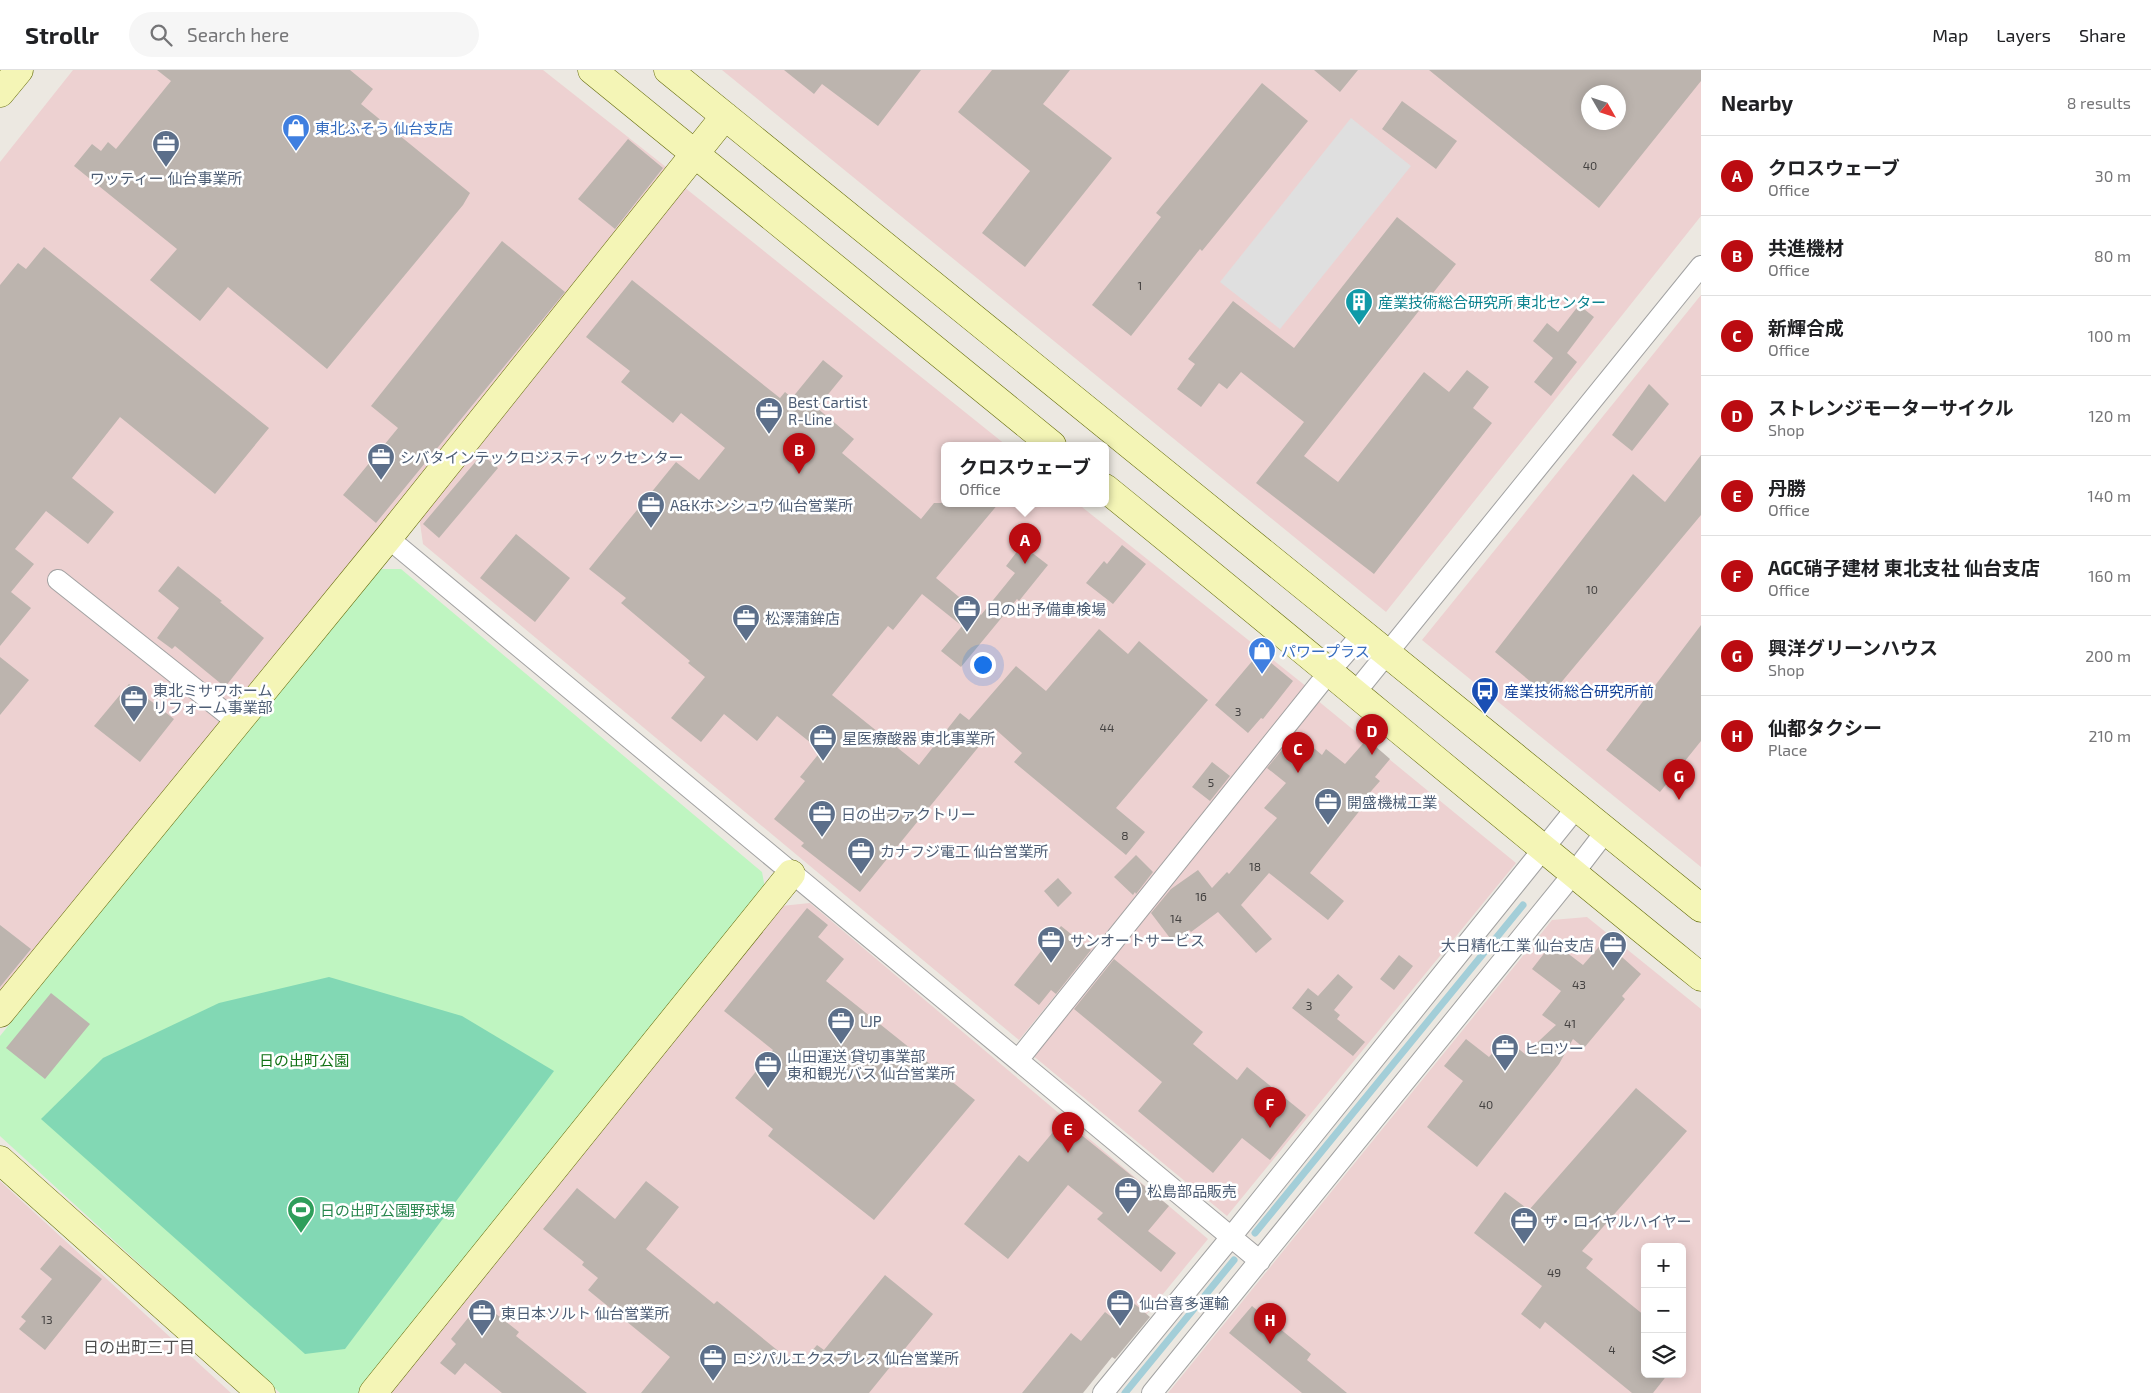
<!DOCTYPE html>
<meta charset="utf-8">
<style>
body{margin:0;font-family:"Exo 2","Noto Sans JP",sans-serif;background:#f6f6f6;color:#202124}
.controls{position:absolute;right:15px;bottom:15px;display:grid;overflow:hidden;border-radius:8px;box-shadow:0 2px 12px #0003}
.controls button{width:45px;height:45px;display:grid;place-items:center;padding:0;border:0;border-bottom:1px solid #e0e0e0;background:#fff;color:#202124;font:25px sans-serif}
.compass{position:absolute;left:1581px;top:15px;width:45px;height:45px;border-radius:50%;background:#fff;box-shadow:0 2px 12px #0003;rotate:129deg}
.you{position:absolute;left:982px;top:594px;width:18px;height:18px;margin:-12px;border:4px solid #fff;border-radius:50%;background:#1a73e8;box-shadow:0 0 0 8px #1a73e833}
.badge{display:grid;place-items:center;width:32px;height:32px;border-radius:50%;background:#bb0b11;color:#fff;font-size:16px;font-weight:700}
.pin{position:absolute;translate:-50% -41px;filter:drop-shadow(0 1px 2px #0008)}
.pin::after{content:'';position:absolute;top:26px;width:18px;height:15px;background:inherit;clip-path:polygon(0 0,100% 0,50% 100%)}
.popup{position:absolute;left:941px;top:372px;width:168px;height:65px;box-sizing:border-box;display:grid;place-content:center;border-radius:8px;background:#fff;filter:drop-shadow(0 1px 4px #0005);font-size:16px;white-space:nowrap;color:#757577}
.popup b{font-size:19px;color:#202124}
.popup::after{content:'';position:absolute;left:50%;top:100%;margin-left:-10px;border:10px solid transparent;border-top-color:#fff}
.list{margin:0;padding:0;list-style:none}
h2{display:flex;justify-content:space-between;align-items:center;height:65px;margin:0;padding:0 20px;font-size:21px}
h2 small{font-size:16px;font-weight:400;color:#757577}
.list li{display:grid;grid-template-columns:32px 1fr auto;gap:15px;align-items:center;box-sizing:border-box;height:80px;padding:0 20px;border-top:1px solid #e0e0e0}
.list b{display:block;font-size:19px;white-space:nowrap}
.list p{margin:0;font-size:16px;white-space:nowrap;color:#757577}
.list em{font-size:16px;font-style:normal;color:#757577}
.icon{flex:none;width:28px;height:28px;fill:none;stroke:currentColor;stroke-width:2;stroke-linecap:round;stroke-linejoin:round}
.map{position:relative;flex:none;width:1701px;height:1323px;overflow:hidden}
header{display:flex;align-items:center;gap:30px;box-sizing:border-box;height:70px;padding:0 25px;background:#fff;border-bottom:1px solid #e0e0e0}
header strong{font-size:24px}
nav{display:flex;gap:28px;margin-inline-start:auto;font-size:18px}
.search{width:350px;height:45px;background:#f6f6f6;display:flex;align-items:center;gap:12px;box-sizing:border-box;padding:0 18px;border-radius:28px;color:#757577;font-size:19px}
main{display:flex}
aside{flex:1;background:#fff}
.map>svg:first-child{display:block}
.commercial{fill:#edd1d1;fill-rule:evenodd}
.park{fill:#bff5c1}
.pitch{fill:#82d8b4}
.parking{fill:#dfdfdf}
.lines{fill:none;stroke-linecap:round;stroke-linejoin:round}
.stream{stroke:#a3ced8;stroke-width:7}
.building{fill:#bcb4ae;fill-rule:evenodd}
.street-casing{stroke:#a2a2a2;stroke-width:22}
.secondary-casing{stroke:#636a0a;stroke-width:29}
.street{stroke:#fff;stroke-width:20}
.secondary{stroke:#f4f5b6;stroke-width:28}
.labels{text-anchor:middle;dominant-baseline:central;stroke-width:5;stroke-linejoin:round;paint-order:stroke}
.number-label{font-size:12px;fill:#434140}
.shop-label{font-size:15px;fill:#366cbe;stroke:#fff;text-anchor:start}
.service-label{font-size:15px;fill:#4e5e75;stroke:#fff;text-anchor:start}
.culture-label{font-size:15px;fill:#0d838f;stroke:#fff;text-anchor:start}
.transit-label{font-size:15px;fill:#164399;stroke:#fff;text-anchor:start}
.park-label{font-size:15px;fill:#117115;stroke:#fff}
.leisure-label{font-size:15px;fill:#27864d;stroke:#fff;text-anchor:start}
.neighbourhood-label{font-size:16px;fill:#4e4e4e;stroke:#fff}
</style>
<header>
<strong>Strollr</strong>
<div class="search"><svg class="icon" aria-label="search" viewBox="0 0 24 24"><circle cx="10" cy="10" r="6"/><path d="M15 15l6 6"/></svg>Search here</div>
<nav><a>Map</a><a>Layers</a><a>Share</a></nav>
</header>
<main>
<div class="map">
<svg width="1701" height="1323" viewBox="0 0 1701 1323">
<rect width="100%" height="100%" fill="#ece8e1"/>
<path class="commercial" d="M 73,0 L 543,0 L 671,101 L 0,930 L 0,92 Z
M 722,0 L 1701,0 L 1701,146 L 1386,542 ZM 1588,22 L 1618,22 L 1618,52 L 1588,52 Z
M 684,117 L 1006,375 L 945,375 L 945,433 L 1077,433 L 1307,617 L 1019,970 L 423,474 L 419,446 Z
M 1701,225 L 1701,797 L 1422,570 Z
M 1317,630 L 1516,793 L 1227,1146 L 1031,984 Z
M 810,833 L 1208,1169 L 1082,1323 L 387,1323 L 781,836 Z
M 1587,847 L 1701,939 L 1701,1323 L 1168,1323 L 1552,850 ZM 1645,1177 L 1682,1177 L 1682,1304 L 1645,1304 Z
M 0,1111 L 231,1323 L 0,1323 Z"/>
<path class="park" d="M 378,499 L 401,499 L 762,802 L 765,818 L 358,1323 L 280,1323 L 0,1066 L 0,966 Z"/>
<path class="pitch" d="M 329,907 L 462,946 L 554,1001 L 345,1279 L 305,1284 L 41,1049 L 103,988 L 219,933 Z"/>
<path class="parking" d="M 1351,48 L 1411,96 L 1280,259 L 1220,212 Z"/>
<g class="lines">
<path class="stream" d="M 1255,1163 L 1523,835
M 1125,1323 L 1234,1190"/>
</g>
<path class="building" d="M 157,0 L 350,0 L 373,19 L 361,34 L 470,123 L 463,135 L 327,299 L 228,217 L 200,251 L 150,210 L 177,179 L 74,96 L 92,74 L 101,81 L 108,72 L 116,79 L 171,11 Z
M 784,0 L 921,0 L 878,56 L 822,14 L 814,24 Z
M 992,0 L 1070,0 L 1043,34 L 1112,88 L 1025,197 L 982,163 L 1030,101 L 958,42 Z
M 1314,0 L 1358,0 L 1340,22 Z
M 1429,0 L 1701,0 L 1701,11 L 1599,138 ZM 1588,22 L 1618,22 L 1618,52 L 1588,52 Z
M 1262,13 L 1308,51 L 1202,181 L 1200,179 L 1131,266 L 1092,235 L 1161,147 L 1156,143 Z
M 1402,31 L 1457,71 L 1436,99 L 1382,59 Z
M 628,69 L 663,98 L 615,159 L 578,129 Z
M 1397,147 L 1456,194 L 1304,386 L 1338,412 L 1424,302 L 1449,322 L 1467,300 L 1489,317 L 1473,338 L 1492,353 L 1374,504 L 1256,413 L 1304,352 L 1241,302 L 1227,319 L 1219,313 L 1201,337 L 1177,319 L 1195,294 L 1188,289 L 1233,231 L 1294,278 Z
M 502,171 L 565,222 L 376,453 L 343,425 L 398,358 L 371,336 Z
M 44,177 L 269,358 L 215,424 L 120,347 L 72,408 L 114,442 L 88,474 L 46,441 L 33,457 L 15,479 L 34,494 L 11,522 L 31,538 L 0,576 L 0,215 L 18,193 L 26,199 Z
M 632,210 L 780,328 L 785,322 L 792,328 L 823,290 L 843,306 L 817,338 L 854,369 L 842,383 L 921,449 L 934,433 L 999,433 L 936,508 L 981,545 L 1015,503 L 1006,496 L 1022,475 L 1048,495 L 1019,531 L 1017,529 L 961,597 L 941,581 L 962,556 L 922,524 L 893,560 L 888,556 L 832,625 L 919,695 L 960,643 L 969,650 L 1016,596 L 1046,621 L 1099,559 L 1128,584 L 1139,571 L 1208,630 L 1116,738 L 1145,762 L 1126,785 L 1014,692 L 1022,683 L 994,658 L 860,822 L 801,776 L 804,773 L 774,749 L 805,711 L 800,707 L 821,681 L 777,646 L 757,671 L 724,644 L 701,672 L 671,648 L 705,607 L 688,593 L 690,591 L 621,533 L 626,528 L 589,499 L 676,392 L 699,410 L 725,378 L 681,343 L 673,353 L 621,312 L 630,301 L 586,267 Z
M 1579,235 L 1594,247 L 1567,283 L 1577,292 L 1551,326 L 1534,312 L 1553,288 L 1533,271 L 1547,253 L 1558,262 Z
M 1649,314 L 1669,334 L 1632,381 L 1612,365 Z
M 482,384 L 498,398 L 439,468 L 423,454 Z
M 1701,385 L 1701,445 L 1549,627 L 1495,582 L 1633,404 L 1665,432 Z
M 516,464 L 570,508 L 535,552 L 480,508 Z
M 1122,475 L 1146,494 L 1113,534 L 1086,513 L 1104,491 L 1107,494 Z
M 178,496 L 222,531 L 220,532 L 264,568 L 225,617 L 175,576 L 172,579 L 157,568 L 179,538 L 158,521 Z
M 1701,555 L 1701,671 L 1660,722 L 1606,680 Z
M 1259,583 L 1293,611 L 1263,649 L 1261,648 L 1248,663 L 1215,635 Z
M 0,587 L 29,610 L 0,645 Z
M 129,614 L 174,649 L 140,692 L 94,656 Z
M 1296,663 L 1322,685 L 1326,679 L 1345,694 L 1367,669 L 1390,689 L 1375,707 L 1380,711 L 1358,736 L 1361,739 L 1310,803 L 1344,831 L 1328,850 L 1269,803 L 1241,835 L 1272,869 L 1256,883 L 1218,842 L 1191,862 L 1189,860 L 1173,872 L 1151,843 L 1171,819 L 1198,800 L 1212,818 L 1227,802 L 1229,804 L 1277,748 L 1264,738 L 1286,713 L 1267,698 Z
M 1212,692 L 1230,706 L 1210,731 L 1192,717 Z
M 1136,785 L 1153,802 L 1136,824 L 1135,822 L 1133,825 L 1114,807 Z
M 1058,808 L 1072,823 L 1058,837 L 1044,821 Z
M 807,838 L 828,855 L 818,867 L 844,889 L 826,911 L 975,1030 L 874,1150 L 768,1066 L 773,1059 L 735,1028 L 773,980 L 724,941 Z
M 0,855 L 31,879 L 0,917 Z
M 1061,856 L 1091,880 L 1056,924 L 1051,920 L 1039,935 L 1014,915 Z
M 1604,871 L 1641,904 L 1622,926 L 1625,929 L 1584,978 L 1573,969 L 1559,994 L 1477,1097 L 1427,1057 L 1463,1011 L 1444,996 L 1466,969 L 1489,987 L 1505,968 L 1525,984 L 1556,955 L 1542,945 L 1561,921 L 1532,899 L 1553,872 L 1583,895 Z
M 1399,885 L 1413,896 L 1394,920 L 1380,909 Z
M 1114,889 L 1203,962 L 1193,974 L 1237,1010 L 1247,997 L 1306,1045 L 1270,1090 L 1242,1068 L 1213,1103 L 1138,1041 L 1162,1012 L 1074,939 Z
M 1338,904 L 1353,917 L 1334,940 L 1340,945 L 1337,949 L 1365,972 L 1353,986 L 1292,938 L 1308,918 L 1318,926 Z
M 51,923 L 90,954 L 45,1009 L 6,978 Z
M 1636,1018 L 1687,1061 L 1582,1181 L 1593,1189 L 1586,1198 L 1645,1246 L 1645,1304 L 1668,1304 L 1653,1323 L 1632,1323 L 1545,1252 L 1540,1259 L 1521,1244 L 1542,1216 L 1474,1163 L 1505,1122 L 1529,1140 Z
M 1063,1050 L 1169,1136 L 1148,1161 L 1176,1183 L 1161,1202 L 1097,1149 L 1103,1143 L 1068,1115 L 1008,1189 L 964,1154 L 1019,1085 L 1028,1092 Z
M 646,1111 L 679,1137 L 646,1179 L 714,1234 L 717,1231 L 798,1297 L 817,1275 L 824,1280 L 885,1205 L 933,1244 L 869,1323 L 641,1323 L 670,1287 L 588,1220 L 598,1208 L 582,1195 L 584,1192 L 543,1159 L 577,1118 L 615,1149 Z
M 60,1175 L 102,1209 L 45,1280 L 19,1259 L 26,1251 L 21,1247 L 52,1209 L 40,1199 Z
M 1129,1229 L 1150,1247 L 1115,1289 L 1112,1287 L 1083,1323 L 1022,1323 L 1071,1263 L 1081,1271 L 1105,1242 L 1113,1248 Z
M 481,1232 L 519,1262 L 516,1266 L 587,1323 L 502,1323 L 465,1293 L 455,1305 L 440,1293 L 456,1274 L 451,1269 Z
M 1252,1236 L 1311,1284 L 1307,1290 L 1347,1323 L 1302,1323 L 1229,1263 Z"/>
<g class="lines">
<defs>
<path id="street" d="M 388,468 L 1260,1191
M 58,510 L 237,652
M 1355,623 L 1701,196
M 1018,990 L 1330,601 L 1363,563
M 1103,1323 L 1231,1167 L 1577,737
M 1152,1323 L 1573,804 L 1606,761"/>
<path id="secondary" d="M 592,0 L 1052,375
M 668,0 L 1701,838
M 0,23 L 19,0
M 1105,418 C 1305,580 1501,746 1701,907
M 0,943 L 388,468 L 725,46
M 0,1090 L 261,1323
M 373,1323 L 791,804"/>
</defs>
<use href="#street" class="street-casing"/>
<use href="#secondary" class="secondary-casing"/>
<use href="#street" class="street"/>
<use href="#secondary" class="secondary"/>
</g>
<defs>
<symbol id="shop-pin" viewBox="-11 -11 22 30"><path d="M0 17L-7.5 6A9.5 9.5 0 1 1 7.5 6Z" fill="#3f7fe0" stroke="#fff"/><path d="M-5-2.5h2.3a2.7 3.5 0 0 1 5.4 0H5L5.5 6h-11ZM-1.5-2.5h3a1.5 2.3 0 0 0-3 0Z" fill="#fff"/></symbol>
<symbol id="office-pin" viewBox="-11 -11 22 30"><path d="M0 17L-7.5 6A9.5 9.5 0 1 1 7.5 6Z" fill="#5c6f8a" stroke="#fff"/><path d="M-6-3h4V-5.5h4V-3h4V5H-6ZM-1-4.5V-3h2v-1.5ZM-6 0V1H6V0Z" fill="#fff"/></symbol>
<symbol id="building-pin" viewBox="-11 -11 22 30"><path d="M0 17L-7.5 6A9.5 9.5 0 1 1 7.5 6Z" fill="#0f9aa8" stroke="#fff"/><path d="M-4-6H4V6H1V3H-1V6H-4ZM-2.5-4.3h1.7v1.8h-1.7ZM.8-4.3h1.7v1.8H.8ZM-2.5-1h1.7V.8h-1.7ZM.8-1h1.7V.8H.8Z" fill="#fff"/></symbol>
<symbol id="bus-pin" viewBox="-11 -11 22 30"><path d="M0 17L-7.5 6A9.5 9.5 0 1 1 7.5 6Z" fill="#1a4fb4" stroke="#fff"/><path d="M-5-6H5V4H4V6H2V4H-2V6H-4V4H-5ZM-3.5-4V0h7V-4ZM-3.5 1.2v1.5H-2V1.2ZM2 1.2v1.5H3.5V1.2Z" fill="#fff"/></symbol>
<symbol id="stadium-pin" viewBox="-11 -11 22 30"><path d="M0 17L-7.5 6A9.5 9.5 0 1 1 7.5 6Z" fill="#2e9e5b" stroke="#fff"/><path d="M0-5a6.5 5 0 1 0 0 10a6.5 5 0 1 0 0-10ZM-3.5-1.8h7v3.6h-7Z" fill="#fff"/></symbol>
</defs>
<g fill-rule="evenodd">
<use href="#shop-pin" x="280" y="42" width="32" height="43"/>
<use href="#office-pin" x="150" y="58" width="32" height="43"/>
<use href="#building-pin" x="1343" y="216" width="32" height="43"/>
<use href="#office-pin" x="753" y="325" width="32" height="43"/>
<use href="#office-pin" x="365" y="371" width="32" height="43"/>
<use href="#office-pin" x="635" y="419" width="32" height="43"/>
<use href="#office-pin" x="951" y="523" width="32" height="43"/>
<use href="#office-pin" x="730" y="532" width="32" height="43"/>
<use href="#shop-pin" x="1246" y="565" width="32" height="43"/>
<use href="#bus-pin" x="1469" y="605" width="32" height="43"/>
<use href="#office-pin" x="118" y="613" width="32" height="43"/>
<use href="#office-pin" x="807" y="652" width="32" height="43"/>
<use href="#office-pin" x="1312" y="716" width="32" height="43"/>
<use href="#office-pin" x="806" y="728" width="32" height="43"/>
<use href="#office-pin" x="845" y="765" width="32" height="43"/>
<use href="#office-pin" x="1035" y="854" width="32" height="43"/>
<use href="#office-pin" x="1597" y="859" width="32" height="43"/>
<use href="#office-pin" x="825" y="935" width="32" height="43"/>
<use href="#office-pin" x="1489" y="962" width="32" height="43"/>
<use href="#office-pin" x="752" y="979" width="32" height="43"/>
<use href="#office-pin" x="1112" y="1105" width="32" height="43"/>
<use href="#stadium-pin" x="285" y="1124" width="32" height="43"/>
<use href="#office-pin" x="1508" y="1135" width="32" height="43"/>
<use href="#office-pin" x="1104" y="1217" width="32" height="43"/>
<use href="#office-pin" x="466" y="1227" width="32" height="43"/>
<use href="#office-pin" x="697" y="1272" width="32" height="43"/>
</g>
<g class="labels">
<g class="number-label">
<text x="1590" y="95">40</text>
<text x="1140" y="215">1</text>
<text x="1592" y="519">10</text>
<text x="1238" y="641">3</text>
<text x="1107" y="657">44</text>
<text x="1211" y="712">5</text>
<text x="1125" y="765">8</text>
<text x="1255" y="796">18</text>
<text x="1201" y="826">16</text>
<text x="1176" y="848">14</text>
<text x="1579" y="914">43</text>
<text x="1309" y="935">3</text>
<text x="1570" y="953">41</text>
<text x="1486" y="1034">40</text>
<text x="1554" y="1202">49</text>
<text x="47" y="1249">13</text>
<text x="1612" y="1279">4</text>
</g>
<g class="shop-label">
<text x="315" y="58">東北ふそう 仙台支店</text>
<text x="1281" y="581">パワープラス</text>
</g>
<g class="service-label">
<text x="166" y="108" text-anchor="middle">ワッティー 仙台事業所</text>
<text x="788" y="332">Best Cartist<tspan x="788" dy="17">R-Line</tspan></text>
<text x="400" y="387">シバタインテックロジスティックセンター</text>
<text x="670" y="435">A&amp;Kホンシュウ 仙台営業所</text>
<text x="986" y="539">日の出予備車検場</text>
<text x="765" y="548">松澤蒲鉾店</text>
<text x="153" y="620">東北ミサワホーム<tspan x="153" dy="17">リフォーム事業部</tspan></text>
<text x="842" y="668">星医療酸器 東北事業所</text>
<text x="1347" y="732">開盛機械工業</text>
<text x="841" y="744">日の出ファクトリー</text>
<text x="880" y="781">カナフジ電工 仙台営業所</text>
<text x="1070" y="870">サンオートサービス</text>
<text x="1594" y="875" text-anchor="end">大日精化工業 仙台支店</text>
<text x="860" y="951">LJP</text>
<text x="1524" y="978">ヒロツー</text>
<text x="787" y="986">山田運送 貸切事業部<tspan x="787" dy="17">東和観光バス 仙台営業所</tspan></text>
<text x="1147" y="1121">松島部品販売</text>
<text x="1543" y="1151">ザ・ロイヤルハイヤー</text>
<text x="1139" y="1233">仙台喜多運輸</text>
<text x="501" y="1243">東日本ソルト 仙台営業所</text>
<text x="732" y="1288">ロジパルエクスプレス 仙台営業所</text>
</g>
<g class="culture-label">
<text x="1378" y="232">産業技術総合研究所 東北センター</text>
</g>
<g class="transit-label">
<text x="1504" y="621">産業技術総合研究所前</text>
</g>
<g class="park-label">
<text x="304" y="990">日の出町公園</text>
</g>
<g class="leisure-label">
<text x="320" y="1140">日の出町公園野球場</text>
</g>
<g class="neighbourhood-label">
<text x="139" y="1276">日の出町三丁目</text>
</g>
</g>
</svg>
<div class="controls">
<button>+</button>
<button>−</button>
<button><svg class="icon" aria-label="layers" viewBox="0 0 24 24"><path d="M12 4l9 5-9 5-9-5zM3 14l9 5 9-5"/></svg></button>
</div>
<svg class="compass" viewBox="-18 -18 36 36"><path d="M0-13l5 13h-10z" fill="#e53935"/><path d="M0 13l5-13h-10z" fill="#757577"/></svg>
<div class="you"></div>
<div class="pin badge" style="left:1025px;top:494px">A</div>
<div class="popup"><b>クロスウェーブ</b>Office</div>
<div class="pin badge" style="left:799px;top:404px">B</div>
<div class="pin badge" style="left:1298px;top:703px">C</div>
<div class="pin badge" style="left:1372px;top:685px">D</div>
<div class="pin badge" style="left:1068px;top:1083px">E</div>
<div class="pin badge" style="left:1270px;top:1058px">F</div>
<div class="pin badge" style="left:1679px;top:730px">G</div>
<div class="pin badge" style="left:1270px;top:1274px">H</div>
</div>
<aside>
<h2>Nearby<small>8 results</small></h2>
<ul class="list">
<li><span class="badge">A</span><div><b>クロスウェーブ</b><p>Office</p></div><em>30 m</em></li>
<li><span class="badge">B</span><div><b>共進機材</b><p>Office</p></div><em>80 m</em></li>
<li><span class="badge">C</span><div><b>新輝合成</b><p>Office</p></div><em>100 m</em></li>
<li><span class="badge">D</span><div><b>ストレンジモーターサイクル</b><p>Shop</p></div><em>120 m</em></li>
<li><span class="badge">E</span><div><b>丹勝</b><p>Office</p></div><em>140 m</em></li>
<li><span class="badge">F</span><div><b>AGC硝子建材 東北支社 仙台支店</b><p>Office</p></div><em>160 m</em></li>
<li><span class="badge">G</span><div><b>興洋グリーンハウス</b><p>Shop</p></div><em>200 m</em></li>
<li><span class="badge">H</span><div><b>仙都タクシー</b><p>Place</p></div><em>210 m</em></li>
</ul>
</aside>
</main>
